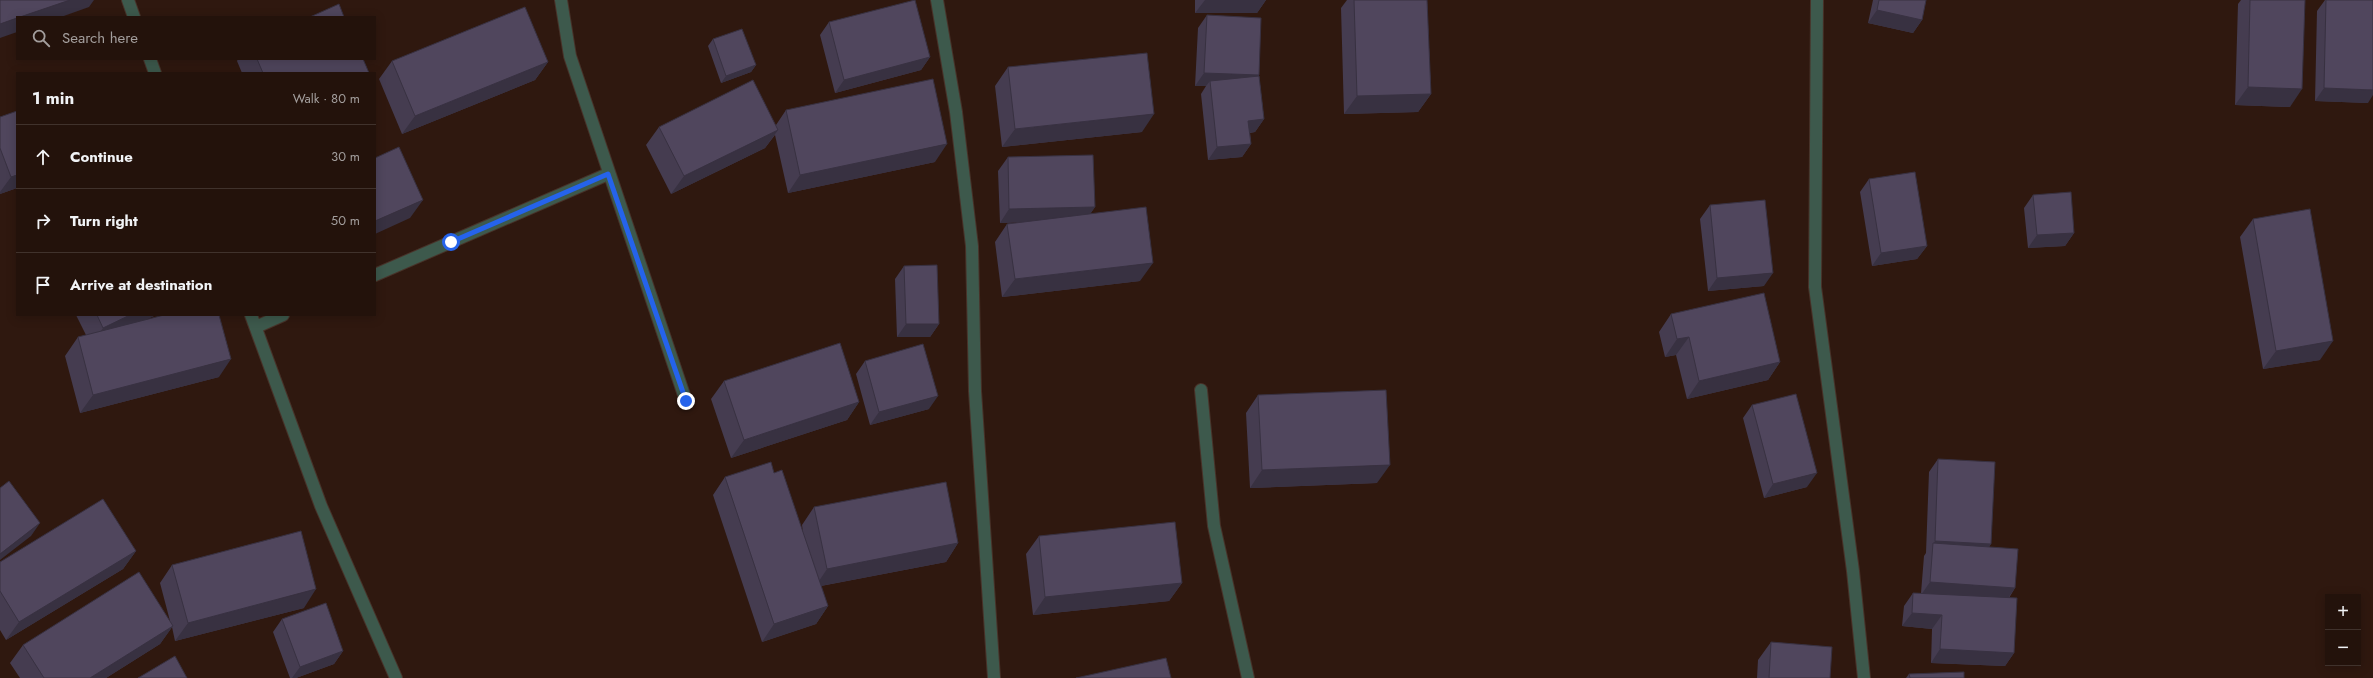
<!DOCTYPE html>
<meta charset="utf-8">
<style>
body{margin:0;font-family:Jost,sans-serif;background:#2f2019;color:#f1f3f6}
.controls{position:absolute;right:12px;bottom:12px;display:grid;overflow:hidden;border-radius:0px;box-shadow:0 2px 10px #0003}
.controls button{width:36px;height:36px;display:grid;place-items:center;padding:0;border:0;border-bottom:1px solid #40322c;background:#23120b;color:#f1f3f6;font:20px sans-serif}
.stop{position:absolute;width:12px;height:12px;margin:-9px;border:3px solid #2563eb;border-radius:50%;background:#fff}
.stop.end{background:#2563eb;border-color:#fff;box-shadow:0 1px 4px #0008}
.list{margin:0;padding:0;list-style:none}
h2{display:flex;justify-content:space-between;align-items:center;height:52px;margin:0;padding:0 16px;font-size:17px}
h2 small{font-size:13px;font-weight:400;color:#a39e9d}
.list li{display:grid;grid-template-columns:26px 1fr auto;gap:12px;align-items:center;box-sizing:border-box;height:64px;padding:0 16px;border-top:1px solid #40322c}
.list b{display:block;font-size:15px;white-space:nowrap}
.list em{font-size:13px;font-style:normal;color:#a39e9d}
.icon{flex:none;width:22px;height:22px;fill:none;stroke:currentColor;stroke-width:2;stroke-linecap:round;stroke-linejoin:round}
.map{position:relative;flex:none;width:2373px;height:678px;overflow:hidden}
.search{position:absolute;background:#23120b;box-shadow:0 2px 10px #0003;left:16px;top:16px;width:360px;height:44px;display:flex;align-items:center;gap:10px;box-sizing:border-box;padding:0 14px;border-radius:0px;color:#a39e9d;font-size:15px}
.panel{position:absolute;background:#23120b;box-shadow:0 2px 10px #0003;left:16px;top:72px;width:360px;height:244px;border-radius:0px}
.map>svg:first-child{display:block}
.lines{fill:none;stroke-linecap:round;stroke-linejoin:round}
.minor-casing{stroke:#483229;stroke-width:14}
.minor{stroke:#3d594c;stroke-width:12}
.wall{fill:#453c50}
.shaded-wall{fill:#383141}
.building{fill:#50465d;stroke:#383141}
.route{stroke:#2563eb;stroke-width:5}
</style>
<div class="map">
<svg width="2373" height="678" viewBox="0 0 2373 678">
<rect width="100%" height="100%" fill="#2f180f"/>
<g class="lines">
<defs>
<path id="minor" d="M 128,0 L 134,17
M 561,0 L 570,56 L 686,401
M 937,0 L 956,112 L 972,246 L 975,391 L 994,678
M 1817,0 L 1815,287 L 1853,571 L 1864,678
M 150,59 L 155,73
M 375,275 L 608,174
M 251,315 L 321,506 L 396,678
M 256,327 L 283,315
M 1201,390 L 1214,526 L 1248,678"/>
</defs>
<use href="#minor" class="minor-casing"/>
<use href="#minor" class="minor"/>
</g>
<path class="wall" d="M 1195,0 L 1266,0 L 1257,13 L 1195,13 Z
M 1347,0 L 1427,0 L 1431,94 L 1418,112 L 1344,114 L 1341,8 Z
M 1873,0 L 1926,0 L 1922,20 L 1913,33 L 1868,23 Z
M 2241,0 L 2305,0 L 2290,107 L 2235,105 L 2238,4 Z
M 2325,0 L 2373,0 L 2368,103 L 2315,101 L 2317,11 Z
M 1207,15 L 1259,75 L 1264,119 L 1255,132 L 1250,133 L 1251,144 L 1242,157 L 1208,160 L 1201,94 L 1206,86 L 1195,86 L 1198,28 Z
M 829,22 L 930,57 L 921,70 L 835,93 L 820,35 Z
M 713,39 L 756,65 L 751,72 L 721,83 L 708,46 Z
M 238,59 L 363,59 L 369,73 L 242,73 L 237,61 Z
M 392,61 L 548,62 L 535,80 L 402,134 L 379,79 Z
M 1008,67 L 1142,132 L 1002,147 L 995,86 Z
M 786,110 L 935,162 L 788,193 L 775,135 L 765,148 L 671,194 L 646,145 L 659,127 L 776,125 Z
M 0,117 L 17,188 L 0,194 Z
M 1008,157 L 1095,207 L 1090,214 L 1140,281 L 1002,297 L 995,242 L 1007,224 L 1023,222 L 1000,223 L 998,171 Z
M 1869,179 L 1927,246 L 1917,259 L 1872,266 L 1860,192 Z
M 2033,195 L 2074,233 L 2065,246 L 2028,248 L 2024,208 Z
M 1710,205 L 1764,286 L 1708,291 L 1700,219 Z
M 2253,219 L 2320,360 L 2263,369 L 2240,237 Z
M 904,266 L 939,324 L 930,337 L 897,337 L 895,279 Z
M 1671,314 L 1780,362 L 1768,380 L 1687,399 L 1676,355 L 1665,357 L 1659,332 Z
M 76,315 L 156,315 L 145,320 L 219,377 L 80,413 L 65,356 L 78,337 L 86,335 Z
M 865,361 L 929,409 L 870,425 L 856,374 Z
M 724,381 L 859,402 L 847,420 L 731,458 L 711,399 Z
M 1258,395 L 1377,483 L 1250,488 L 1246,413 Z
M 1752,405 L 1807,487 L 1764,498 L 1743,418 Z
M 1938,459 L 1991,544 L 1989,547 L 2015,588 L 2009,598 L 2014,653 L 2005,666 L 1931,663 L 1932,629 L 1902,626 L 1904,606 L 1913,593 L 1921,593 L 1924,556 L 1926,553 L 1929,472 Z
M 774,473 L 803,533 L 802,525 L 814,507 L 958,543 L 946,562 L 821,586 L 828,606 L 816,624 L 762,642 L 713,495 L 725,477 Z
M 1039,536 L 1182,583 L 1169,601 L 1033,615 L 1026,554 Z
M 136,551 L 123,569 L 6,640 L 0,630 L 0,562 Z
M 172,565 L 304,608 L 175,641 L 172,627 L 160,644 L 106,678 L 20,678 L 10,663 L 23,645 L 170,621 L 160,583 Z
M 282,619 L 343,651 L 334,664 L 296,678 L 290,678 L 273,632 Z
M 1771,642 L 1830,678 L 1757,678 L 1758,660 Z
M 1909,674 L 1964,678 L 1906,678 Z"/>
<path class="shaded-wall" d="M 70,0 L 94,0 L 89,7 L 61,17 L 20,17 Z
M 1205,0 L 1266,0 L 1257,13 L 1195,13 Z
M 1877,10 L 1922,20 L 1913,33 L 1868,23 Z
M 17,18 L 17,32 L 0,38 L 0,24 Z
M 930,57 L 921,70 L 835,93 L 844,80 Z
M 548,62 L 535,80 L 402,134 L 415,116 Z
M 756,65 L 751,72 L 721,83 L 726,76 Z
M 1204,73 L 1259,75 L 1250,88 L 1210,81 L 1206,86 L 1195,86 Z
M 2248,87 L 2302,89 L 2290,107 L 2235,105 Z
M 2324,88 L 2373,90 L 2373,95 L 2368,103 L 2315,101 Z
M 1431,94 L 1418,112 L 1344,114 L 1357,96 Z
M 1154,114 L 1142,132 L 1002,147 L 1015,129 Z
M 1264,119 L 1255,132 L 1239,134 L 1248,121 Z
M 778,130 L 765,148 L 671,194 L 684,176 Z
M 947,144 L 935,162 L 788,193 L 800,175 Z
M 1251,144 L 1242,157 L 1208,160 L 1217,147 Z
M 17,175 L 17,188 L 0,194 L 0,192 L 11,177 Z
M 423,200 L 410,218 L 375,234 L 375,221 Z
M 1095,207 L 1086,220 L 1000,223 L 1009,209 Z
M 2074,233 L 2065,246 L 2028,248 L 2037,235 Z
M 1927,246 L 1917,259 L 1872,266 L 1881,253 Z
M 1153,263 L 1140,281 L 1002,297 L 1015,279 Z
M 1773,273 L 1764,286 L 1708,291 L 1717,278 Z
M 130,315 L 156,315 L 91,346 L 103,328 Z
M 906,324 L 939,324 L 930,337 L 897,337 Z
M 1689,337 L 1676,355 L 1665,357 L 1677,339 Z
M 2333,341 L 2320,360 L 2263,369 L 2276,351 Z
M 231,359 L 219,377 L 80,413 L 93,395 Z
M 1780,362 L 1768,380 L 1687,399 L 1699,381 Z
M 938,396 L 929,409 L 870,425 L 879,412 Z
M 859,402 L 847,420 L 731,458 L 744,440 Z
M 1390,465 L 1377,483 L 1250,488 L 1262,470 Z
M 1817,473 L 1807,487 L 1764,498 L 1773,484 Z
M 40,523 L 31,536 L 0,560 L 0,554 Z
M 1935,541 L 1991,544 L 1982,557 L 1933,544 Z
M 958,543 L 946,562 L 815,587 L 827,569 Z
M 136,551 L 123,569 L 6,640 L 19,622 Z
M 1930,582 L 2015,588 L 2006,601 L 1921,595 Z
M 1182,583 L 1169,601 L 1033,615 L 1045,597 Z
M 316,589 L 304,608 L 175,641 L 188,623 Z
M 828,606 L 816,624 L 762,642 L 774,624 Z
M 1912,613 L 1942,615 L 1932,629 L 1902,626 Z
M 173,626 L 160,644 L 106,678 L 90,678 Z
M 1940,649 L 2014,653 L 2005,666 L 1931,663 Z
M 343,651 L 334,664 L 296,678 L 292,678 L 300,667 Z"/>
<path class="building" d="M 0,0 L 70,0 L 20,17 L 17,17 L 17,18 L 0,24 Z
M 915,0 L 930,57 L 844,80 L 829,22 Z
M 1354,0 L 1427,0 L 1431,94 L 1357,96 Z
M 1879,0 L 1926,0 L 1922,20 L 1877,10 Z
M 2250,0 L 2305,0 L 2302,89 L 2248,87 Z
M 2326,0 L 2373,0 L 2373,90 L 2324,88 Z
M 339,4 L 344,17 L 310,17 Z
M 525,7 L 548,62 L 415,116 L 392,61 Z
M 1207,15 L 1261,18 L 1259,75 L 1204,73 Z
M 742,29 L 756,65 L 726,76 L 713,39 Z
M 1147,53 L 1154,114 L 1015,129 L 1008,67 Z
M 257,59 L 363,59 L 369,73 L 263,73 Z
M 1259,76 L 1264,119 L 1248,121 L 1251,144 L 1217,147 L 1210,81 Z
M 933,79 L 947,144 L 800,175 L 786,110 Z
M 753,80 L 778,130 L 684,176 L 659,127 Z
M 17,111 L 17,175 L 11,177 L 0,148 L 0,117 Z
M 399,147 L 423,200 L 375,221 L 375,158 Z
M 1093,155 L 1095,207 L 1009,209 L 1008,157 Z
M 1915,172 L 1927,246 L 1881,253 L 1869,179 Z
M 2071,192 L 2074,233 L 2037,235 L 2033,195 Z
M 1765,200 L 1773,273 L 1717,278 L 1710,205 Z
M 1146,207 L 1153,263 L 1015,279 L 1007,224 Z
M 2310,209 L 2333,341 L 2276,351 L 2253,219 Z
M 937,265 L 939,324 L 906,324 L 904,266 Z
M 1764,293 L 1780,362 L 1699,381 L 1689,337 L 1677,339 L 1671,314 Z
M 97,315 L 130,315 L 103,328 Z
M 164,315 L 219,315 L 231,359 L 93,395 L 78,337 Z
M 840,343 L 859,402 L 744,440 L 724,381 Z
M 923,344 L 938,396 L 879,412 L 865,361 Z
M 1386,390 L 1390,465 L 1262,470 L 1258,395 Z
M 1796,394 L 1817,473 L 1773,484 L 1752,405 Z
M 1938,459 L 1995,462 L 1991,544 L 1935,541 Z
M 771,462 L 774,473 L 782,470 L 828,606 L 774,624 L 725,477 Z
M 9,481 L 40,523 L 0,554 L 0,488 Z
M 946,482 L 958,543 L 827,569 L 814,507 Z
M 103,499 L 136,551 L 19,622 L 0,591 L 0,562 Z
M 1175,522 L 1182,583 L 1045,597 L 1039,536 Z
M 301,531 L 316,589 L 188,623 L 172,565 Z
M 1933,543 L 2018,549 L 2015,588 L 1930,582 Z
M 139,572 L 173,626 L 90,678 L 44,678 L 23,645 Z
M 1913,593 L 2017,598 L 2014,653 L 1940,649 L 1942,615 L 1912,613 Z
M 326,603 L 343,651 L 300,667 L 282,619 Z
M 1771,642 L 1832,647 L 1830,678 L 1769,678 Z
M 175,656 L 187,678 L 138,678 Z
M 1166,658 L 1171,678 L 1076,678 Z
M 1964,672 L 1964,678 L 1910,678 L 1909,674 Z"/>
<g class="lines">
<path class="route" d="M 451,242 L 608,174 L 686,401"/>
</g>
</svg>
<div class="controls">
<button>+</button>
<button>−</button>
</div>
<div class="stop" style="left:451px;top:242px"></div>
<div class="stop end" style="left:686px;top:401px"></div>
<div class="search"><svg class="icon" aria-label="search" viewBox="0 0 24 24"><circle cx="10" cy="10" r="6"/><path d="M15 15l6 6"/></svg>Search here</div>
<section class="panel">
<h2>1 min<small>Walk · 80 m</small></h2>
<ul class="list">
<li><svg class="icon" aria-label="ahead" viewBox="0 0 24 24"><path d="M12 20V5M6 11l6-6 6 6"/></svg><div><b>Continue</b></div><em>30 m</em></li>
<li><svg class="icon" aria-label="right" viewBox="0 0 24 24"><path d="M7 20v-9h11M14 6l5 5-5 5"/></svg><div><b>Turn right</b></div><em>50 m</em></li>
<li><svg class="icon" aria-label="arrive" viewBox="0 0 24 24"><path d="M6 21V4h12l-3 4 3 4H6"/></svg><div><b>Arrive at destination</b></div></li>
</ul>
</section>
</div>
